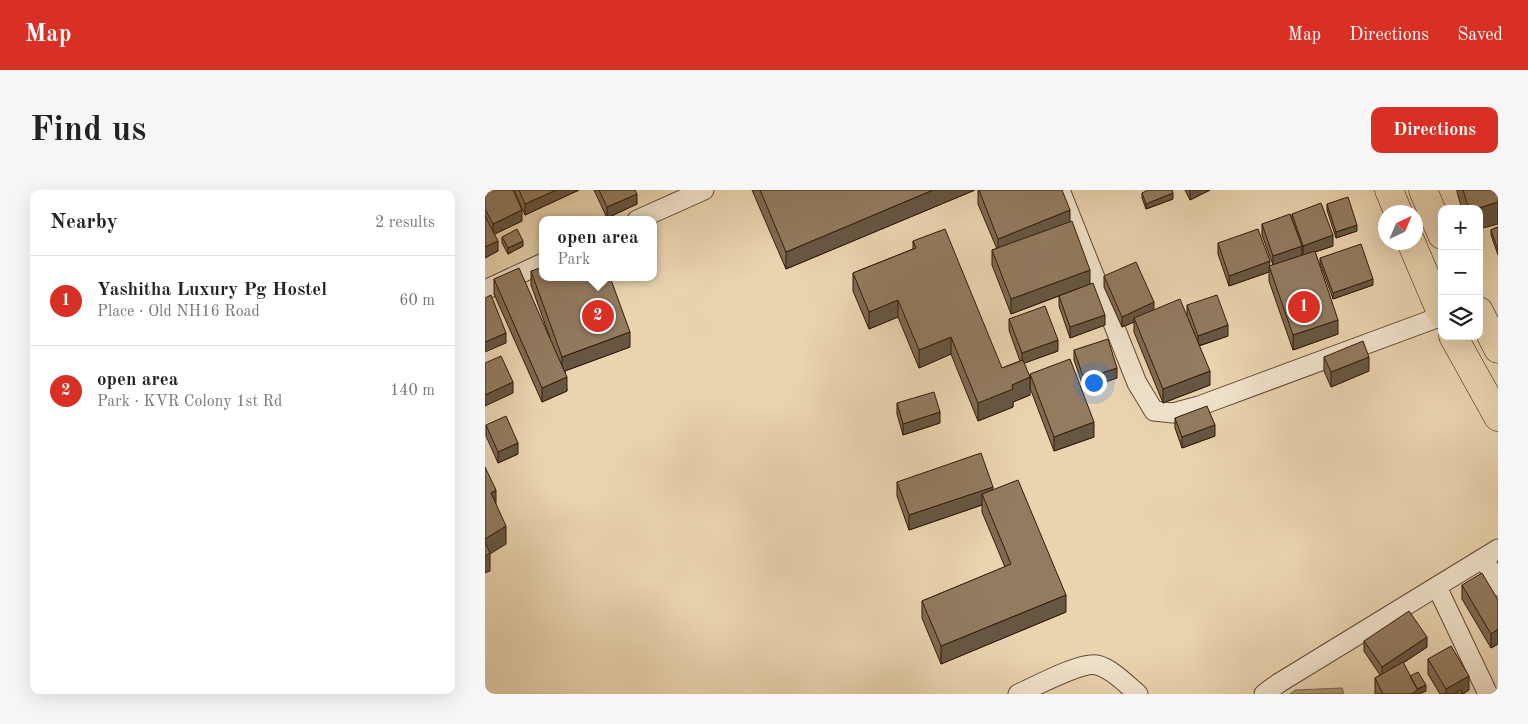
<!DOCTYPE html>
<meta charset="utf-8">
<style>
body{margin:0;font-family:"Old Standard TT",serif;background:#f6f6f6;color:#222}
.controls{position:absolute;right:15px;top:15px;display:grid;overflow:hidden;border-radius:10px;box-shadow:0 5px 20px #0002}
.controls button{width:45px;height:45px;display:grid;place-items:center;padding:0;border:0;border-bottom:1px solid #e0e0e0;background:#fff;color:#222;font:25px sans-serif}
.compass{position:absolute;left:893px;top:15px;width:45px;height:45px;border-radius:50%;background:#fff;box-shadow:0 5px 20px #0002;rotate:44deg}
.you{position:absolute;left:608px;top:192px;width:18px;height:18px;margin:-12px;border:4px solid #fff;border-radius:50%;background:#1a73e8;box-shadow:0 0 0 8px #1a73e833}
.badge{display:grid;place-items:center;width:32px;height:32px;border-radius:50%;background:#d93025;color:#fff;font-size:16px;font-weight:700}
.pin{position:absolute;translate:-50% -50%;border:2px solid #fff;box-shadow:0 1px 5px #0006}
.popup{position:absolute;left:54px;top:26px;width:118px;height:65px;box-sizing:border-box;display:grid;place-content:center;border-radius:10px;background:#fff;filter:drop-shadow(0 1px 4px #0005);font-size:16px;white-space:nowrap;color:#767676}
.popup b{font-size:19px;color:#222}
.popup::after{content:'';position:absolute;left:50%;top:100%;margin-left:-10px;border:10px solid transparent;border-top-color:#fff}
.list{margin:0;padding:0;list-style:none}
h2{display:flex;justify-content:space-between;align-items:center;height:65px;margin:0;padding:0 20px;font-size:21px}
h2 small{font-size:16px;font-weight:400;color:#767676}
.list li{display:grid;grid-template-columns:32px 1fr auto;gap:15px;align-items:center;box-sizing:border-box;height:90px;padding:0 20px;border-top:1px solid #e0e0e0}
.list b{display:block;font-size:19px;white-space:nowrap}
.list p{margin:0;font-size:16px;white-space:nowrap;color:#767676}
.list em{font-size:16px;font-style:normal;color:#767676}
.icon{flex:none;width:28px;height:28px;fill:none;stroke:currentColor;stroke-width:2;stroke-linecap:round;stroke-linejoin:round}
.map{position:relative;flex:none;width:1013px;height:504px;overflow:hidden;border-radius:10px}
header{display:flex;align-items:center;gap:30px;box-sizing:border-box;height:70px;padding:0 25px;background:#d93025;color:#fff}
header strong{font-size:24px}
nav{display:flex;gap:28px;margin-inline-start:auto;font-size:18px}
.intro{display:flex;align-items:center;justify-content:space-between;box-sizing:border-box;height:120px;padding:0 30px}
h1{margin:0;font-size:35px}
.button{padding:12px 22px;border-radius:10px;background:#d93025;color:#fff;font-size:18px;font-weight:700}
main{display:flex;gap:30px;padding:0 30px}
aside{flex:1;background:#fff;border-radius:10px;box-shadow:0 5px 20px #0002}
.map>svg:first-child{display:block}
.water{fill:#ac9577;stroke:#7c644b}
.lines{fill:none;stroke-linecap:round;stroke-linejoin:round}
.street-casing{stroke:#614832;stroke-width:21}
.primary-casing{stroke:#331a08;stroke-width:29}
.street{stroke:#f1e3cc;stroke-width:19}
.primary{stroke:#ead4b0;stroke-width:28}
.wall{fill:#7e6a52;stroke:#331a08}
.shaded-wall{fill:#665642;stroke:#331a08}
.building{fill:#927b5f;stroke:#331a08}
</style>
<header>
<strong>Map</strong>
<nav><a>Map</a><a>Directions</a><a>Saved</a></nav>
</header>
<div class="intro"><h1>Find us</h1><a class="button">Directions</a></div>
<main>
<aside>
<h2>Nearby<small>2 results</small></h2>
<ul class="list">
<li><span class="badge">1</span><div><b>Yashitha Luxury Pg Hostel</b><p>Place · Old NH16 Road</p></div><em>60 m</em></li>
<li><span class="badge">2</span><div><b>open area</b><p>Park · KVR Colony 1st Rd</p></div><em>140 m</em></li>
</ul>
</aside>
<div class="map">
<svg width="1013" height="504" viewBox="0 0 1013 504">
<rect width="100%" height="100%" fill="#ead4b0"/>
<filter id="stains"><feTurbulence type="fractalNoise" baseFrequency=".004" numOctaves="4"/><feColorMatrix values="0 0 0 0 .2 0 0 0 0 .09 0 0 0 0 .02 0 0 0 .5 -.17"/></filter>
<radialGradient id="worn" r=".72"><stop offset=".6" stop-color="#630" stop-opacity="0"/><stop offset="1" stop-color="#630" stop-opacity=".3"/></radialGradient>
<path class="water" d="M 857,498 L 859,504 L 805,504 L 810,500 Z"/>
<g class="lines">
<defs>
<path id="street" d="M 575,0 L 652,193 L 669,221 L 688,223 L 714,216 L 957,126
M 152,30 L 219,0
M 0,100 L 58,73
M 999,368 L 1013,396
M 952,397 L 1003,504
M 533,504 C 549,497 597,471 612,475 C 627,479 641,494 653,504
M 779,504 L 794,493 L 1013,359"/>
<path id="primary" d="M 904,0 L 913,22
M 938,0 L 957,45
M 926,52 L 957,125
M 994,121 L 1013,159
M 968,146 L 1013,227"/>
</defs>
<use href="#street" class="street-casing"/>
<use href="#primary" class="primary-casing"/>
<use href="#street" class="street"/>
<use href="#primary" class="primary"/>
</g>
<path class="wall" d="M 0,0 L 37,31 L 9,44 L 13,61 L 0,68 Z
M 29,0 L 94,0 L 40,25 Z
M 109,0 L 150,0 L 152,14 L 122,28 Z
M 267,0 L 490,0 L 301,79 Z
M 493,0 L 585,32 L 605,94 L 620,135 L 585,148 L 574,116 L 574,106 L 526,124 L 507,75 L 507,60 L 512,59 L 493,14 Z
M 700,0 L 725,0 L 705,10 Z
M 972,0 L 1013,0 L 994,19 L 977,19 L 972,2 Z
M 657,3 L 688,9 L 661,19 L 657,8 Z
M 842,14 L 872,41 L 851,48 L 842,20 Z
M 807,24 L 848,56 L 830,62 L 853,144 L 808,160 L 784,91 L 784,82 L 744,96 L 733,64 L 733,53 L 785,76 L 788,75 L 777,45 L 777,34 L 807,28 Z
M 1013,37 L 1013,65 L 1006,45 L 1006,40 Z
M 17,47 L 38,56 L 23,64 L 17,53 Z
M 428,51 L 517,178 L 535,171 L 524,140 L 524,129 L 573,161 L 539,173 L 545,205 L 528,212 L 528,217 L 493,231 L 466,164 L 434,178 L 413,127 L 384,139 L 368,101 L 368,83 L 428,59 Z
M 835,68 L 888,95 L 848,109 L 835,73 Z
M 46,81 L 145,157 L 80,181 L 82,201 L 57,212 L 9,104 L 9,89 L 65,148 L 46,95 Z
M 619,86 L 669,120 L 702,125 L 702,115 L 743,146 L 714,156 L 725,195 L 678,213 L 649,142 L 649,132 L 637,137 L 619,97 Z
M 589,160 L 632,188 L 599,199 L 589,170 Z
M 839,167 L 884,181 L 846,197 L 839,181 Z
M 545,184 L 609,247 L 569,261 L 545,198 Z
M 412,213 L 455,233 L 418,245 L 412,224 Z
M 690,228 L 730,246 L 697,258 L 690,238 Z
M 1,235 L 33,264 L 13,273 L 1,246 Z
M 412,292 L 508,300 L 581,422 L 456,474 L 437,428 L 437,411 L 520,377 L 497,322 L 497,315 L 424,340 L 412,306 Z
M 977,395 L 1013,410 L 1013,454 L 1006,458 L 977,409 Z
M 879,451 L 942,457 L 918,473 L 925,486 L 941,501 L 934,504 L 890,504 L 890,488 L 895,485 L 879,461 Z
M 943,469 L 984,500 L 978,504 L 955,504 L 943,484 Z"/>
<path class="shaded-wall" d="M 71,0 L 94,0 L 40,25 L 40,14 Z
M 448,0 L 490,0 L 301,79 L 301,62 Z
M 705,0 L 725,0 L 705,10 Z
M 688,3 L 688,9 L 661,19 L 661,14 Z
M 152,4 L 152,14 L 122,28 L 122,17 Z
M 1013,12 L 1013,34 L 994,39 L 994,19 L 991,19 Z
M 37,20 L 37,31 L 8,45 L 8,34 Z
M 585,20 L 585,34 L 513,63 L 513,49 Z
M 872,35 L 872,41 L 851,48 L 851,42 Z
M 848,45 L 848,56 L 818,66 L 818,56 Z
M 13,51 L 13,61 L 0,68 L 0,57 Z
M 38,51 L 38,56 L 23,64 L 23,58 Z
M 817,56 L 817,66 L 788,77 L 788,66 Z
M 785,71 L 784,82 L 744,96 L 744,86 Z
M 605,80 L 605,94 L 526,124 L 526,109 Z
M 888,89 L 888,95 L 848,109 L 848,103 Z
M 413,110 L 413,127 L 384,139 L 384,122 Z
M 669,112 L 669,122 L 649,128 L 649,132 L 637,137 L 637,127 Z
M 620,125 L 620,135 L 585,148 L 585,137 Z
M 853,130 L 853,144 L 808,160 L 808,145 Z
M 743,135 L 743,146 L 713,156 L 713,146 Z
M 145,142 L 145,157 L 77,182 L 77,167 Z
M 21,143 L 21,153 L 0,162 L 0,152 Z
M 466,147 L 466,164 L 434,178 L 434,160 Z
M 573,150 L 573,161 L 537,174 L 537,163 Z
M 884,167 L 884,181 L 846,197 L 846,182 Z
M 632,178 L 632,188 L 599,199 L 599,189 Z
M 725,181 L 725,195 L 678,213 L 678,199 Z
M 82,187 L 82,201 L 57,212 L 57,198 Z
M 545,187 L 545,205 L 528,212 L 528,217 L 493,231 L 493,213 L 527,195 Z
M 28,192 L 28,203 L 0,216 L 0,205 Z
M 455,222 L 455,233 L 418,245 L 418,234 Z
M 609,232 L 609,247 L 569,261 L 569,247 Z
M 730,235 L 730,246 L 697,258 L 697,247 Z
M 33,253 L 33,264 L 13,273 L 13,262 Z
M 508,297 L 508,311 L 497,304 L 497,315 L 424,340 L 424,325 Z
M 11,300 L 11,318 L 6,303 Z
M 21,336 L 21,354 L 5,364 L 5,381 L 0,383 L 0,349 Z
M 581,405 L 581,422 L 456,474 L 456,456 Z
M 1013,439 L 1013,454 L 1006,458 L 1006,444 Z
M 942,447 L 942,457 L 897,487 L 897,477 Z
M 984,486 L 984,500 L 978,504 L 961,504 L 961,499 Z
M 941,495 L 941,501 L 934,504 L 926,504 L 930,501 Z"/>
<path class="building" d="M 0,0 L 28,0 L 37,20 L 8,34 L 0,19 Z
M 34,0 L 71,0 L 40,14 Z
M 114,0 L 150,0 L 152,4 L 122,17 Z
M 275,0 L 448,0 L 301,62 Z
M 494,0 L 577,0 L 585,20 L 513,49 Z
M 663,0 L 687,0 L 688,3 L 661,14 L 657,3 Z
M 978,0 L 1013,0 L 1013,12 L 991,19 L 984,19 Z
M 863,7 L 872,35 L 851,42 L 842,14 Z
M 836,13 L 848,45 L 818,56 L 807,24 Z
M 805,24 L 817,56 L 788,66 L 777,34 Z
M 0,26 L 13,51 L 0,57 Z
M 587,31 L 605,80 L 526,109 L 507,60 Z
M 1013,37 L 1013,60 L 1006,40 Z
M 32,39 L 38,51 L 23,58 L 17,47 Z
M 460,39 L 517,178 L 538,170 L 545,187 L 527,195 L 528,199 L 493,213 L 466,147 L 434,160 L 413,110 L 384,122 L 368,83 L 431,58 L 428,51 Z
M 773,39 L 785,71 L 744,86 L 733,53 Z
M 876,54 L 888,89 L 848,103 L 835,68 Z
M 830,61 L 853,130 L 808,145 L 784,76 Z
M 651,72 L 669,112 L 637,127 L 619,86 Z
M 58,77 L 58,87 L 125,87 L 145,142 L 77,167 L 46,81 Z
M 34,78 L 82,187 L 57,198 L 9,89 Z
M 608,93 L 620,125 L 585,137 L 574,106 Z
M 6,105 L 21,143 L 0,152 L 0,108 Z
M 732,105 L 743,135 L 713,146 L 702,115 Z
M 695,109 L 725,181 L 678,199 L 649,128 Z
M 560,116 L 573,150 L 537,163 L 524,129 Z
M 623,149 L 632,178 L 599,189 L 589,160 Z
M 878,151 L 884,167 L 846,182 L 839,167 Z
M 16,166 L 28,192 L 0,205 L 0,173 Z
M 585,169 L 609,232 L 569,247 L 545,184 Z
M 449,202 L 455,222 L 418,234 L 412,213 Z
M 722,216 L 730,235 L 697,247 L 690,228 Z
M 21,226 L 33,253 L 13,262 L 1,235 Z
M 496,263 L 508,297 L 424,325 L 412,292 Z
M 0,277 L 11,300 L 6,303 L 21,336 L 0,349 Z
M 533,290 L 581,405 L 456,456 L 437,411 L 526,374 L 497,304 Z
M 0,352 L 5,363 L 0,366 Z
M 997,383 L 1013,410 L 1013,439 L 1006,444 L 977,395 Z
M 924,421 L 942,447 L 897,477 L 879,451 Z
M 966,456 L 984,486 L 961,499 L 943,469 Z
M 918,472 L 933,500 L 926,504 L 898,504 L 890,488 Z
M 933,482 L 941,495 L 932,499 L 925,486 Z
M 976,500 L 977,504 L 969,504 Z"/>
<rect width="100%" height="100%" filter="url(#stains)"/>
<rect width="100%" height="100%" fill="url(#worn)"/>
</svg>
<div class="controls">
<button>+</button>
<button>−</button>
<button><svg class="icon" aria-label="layers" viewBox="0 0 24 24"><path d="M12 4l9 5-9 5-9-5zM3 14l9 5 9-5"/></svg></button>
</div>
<svg class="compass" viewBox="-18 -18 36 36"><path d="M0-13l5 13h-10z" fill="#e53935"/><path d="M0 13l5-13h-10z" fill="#767676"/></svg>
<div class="you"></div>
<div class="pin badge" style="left:819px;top:117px">1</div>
<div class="pin badge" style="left:113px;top:126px">2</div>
<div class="popup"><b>open area</b>Park</div>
</div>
</main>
